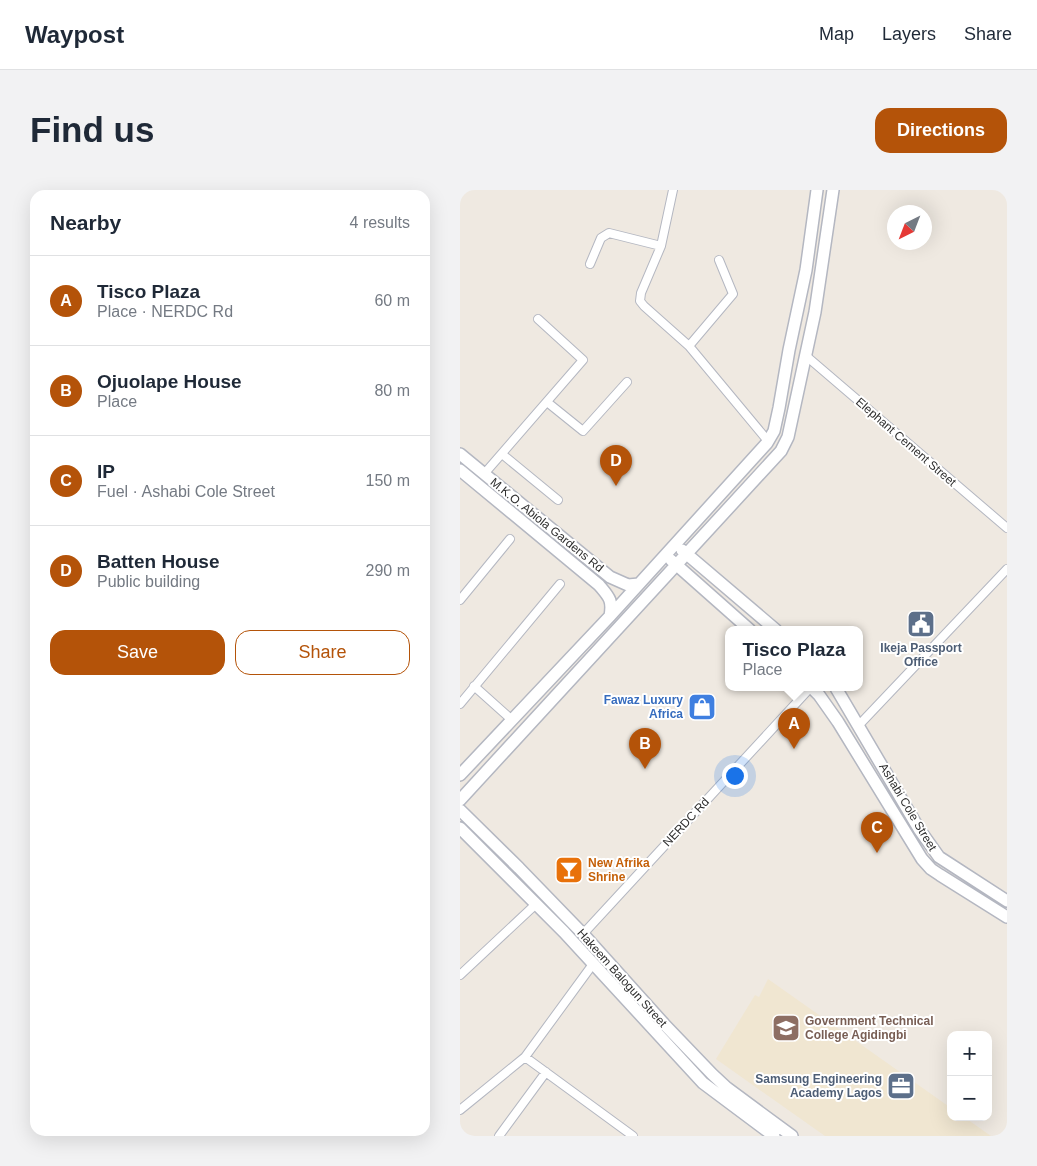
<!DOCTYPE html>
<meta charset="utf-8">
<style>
body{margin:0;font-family:Arial,sans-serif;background:#f2f2f3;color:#1f2937}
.controls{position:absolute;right:15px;bottom:15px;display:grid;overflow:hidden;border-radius:10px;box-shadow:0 5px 20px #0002}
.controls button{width:45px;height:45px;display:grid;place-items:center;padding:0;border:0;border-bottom:1px solid #e0e1e3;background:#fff;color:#1f2937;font:25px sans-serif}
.compass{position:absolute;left:427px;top:15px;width:45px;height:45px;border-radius:50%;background:#fff;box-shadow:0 5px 20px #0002;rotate:222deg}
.you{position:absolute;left:274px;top:585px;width:18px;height:18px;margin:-12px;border:4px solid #fff;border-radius:50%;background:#1a73e8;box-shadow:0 0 0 8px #1a73e833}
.badge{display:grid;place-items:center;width:32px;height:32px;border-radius:50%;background:#b45309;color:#fff;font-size:16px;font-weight:700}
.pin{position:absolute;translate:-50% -41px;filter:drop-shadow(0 1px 2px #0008)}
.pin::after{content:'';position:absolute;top:26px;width:18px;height:15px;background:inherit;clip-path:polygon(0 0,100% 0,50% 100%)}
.popup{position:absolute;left:265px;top:436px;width:138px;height:65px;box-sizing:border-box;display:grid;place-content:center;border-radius:10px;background:#fff;filter:drop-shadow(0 1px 4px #0005);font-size:16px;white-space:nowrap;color:#747a83}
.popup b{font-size:19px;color:#1f2937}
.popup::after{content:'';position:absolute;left:50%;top:100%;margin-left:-10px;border:10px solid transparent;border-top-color:#fff}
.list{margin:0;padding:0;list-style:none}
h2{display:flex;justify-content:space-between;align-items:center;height:65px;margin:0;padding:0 20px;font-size:21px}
h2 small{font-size:16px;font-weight:400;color:#747a83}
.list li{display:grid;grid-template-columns:32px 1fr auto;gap:15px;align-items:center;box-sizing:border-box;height:90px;padding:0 20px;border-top:1px solid #e0e1e3}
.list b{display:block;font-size:19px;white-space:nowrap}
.list p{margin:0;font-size:16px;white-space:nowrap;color:#747a83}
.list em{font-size:16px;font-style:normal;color:#747a83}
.actions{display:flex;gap:10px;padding:15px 20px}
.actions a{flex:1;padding:11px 0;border:1px solid #b45309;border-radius:15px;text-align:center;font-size:18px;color:#b45309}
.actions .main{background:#b45309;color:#fff}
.map{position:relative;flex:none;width:547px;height:946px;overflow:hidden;border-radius:15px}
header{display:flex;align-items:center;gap:30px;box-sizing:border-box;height:70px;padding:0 25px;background:#fff;border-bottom:1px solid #e0e1e3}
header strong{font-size:24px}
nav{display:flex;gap:28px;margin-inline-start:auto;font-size:18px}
.intro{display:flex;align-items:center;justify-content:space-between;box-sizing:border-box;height:120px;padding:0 30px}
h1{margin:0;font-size:35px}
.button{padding:12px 22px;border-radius:15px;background:#b45309;color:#fff;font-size:18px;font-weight:700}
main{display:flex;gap:30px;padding:0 30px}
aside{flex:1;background:#fff;border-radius:15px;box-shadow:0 5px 20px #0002}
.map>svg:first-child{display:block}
.education{fill:#f0e6d1}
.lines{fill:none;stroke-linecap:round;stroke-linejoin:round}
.street-casing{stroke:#b4b7c1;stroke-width:10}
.secondary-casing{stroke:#b4b7c1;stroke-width:14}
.street{stroke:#fff;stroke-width:8}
.secondary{stroke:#fff;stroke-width:11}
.labels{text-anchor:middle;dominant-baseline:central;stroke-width:4;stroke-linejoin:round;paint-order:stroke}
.street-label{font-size:12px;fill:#2e2e2e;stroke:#fff}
.service-label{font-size:12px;font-weight:bold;fill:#4e5e75;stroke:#fff}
.shop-label{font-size:12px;font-weight:bold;fill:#366cbe;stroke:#fff;text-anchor:end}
.food-label{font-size:12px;font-weight:bold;fill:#c56008;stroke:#fff;text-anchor:start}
.education-label{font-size:12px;font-weight:bold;fill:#785e54;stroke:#fff;text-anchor:start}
</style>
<header>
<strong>Waypost</strong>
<nav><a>Map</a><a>Layers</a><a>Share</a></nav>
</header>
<div class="intro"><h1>Find us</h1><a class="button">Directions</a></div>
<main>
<aside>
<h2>Nearby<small>4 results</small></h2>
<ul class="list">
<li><span class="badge">A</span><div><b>Tisco Plaza</b><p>Place · NERDC Rd</p></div><em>60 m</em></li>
<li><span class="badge">B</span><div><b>Ojuolape House</b><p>Place</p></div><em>80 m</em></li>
<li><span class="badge">C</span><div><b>IP</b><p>Fuel · Ashabi Cole Street</p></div><em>150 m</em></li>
<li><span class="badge">D</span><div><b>Batten House</b><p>Public building</p></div><em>290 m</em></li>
</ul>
<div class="actions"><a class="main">Save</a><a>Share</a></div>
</aside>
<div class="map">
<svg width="547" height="946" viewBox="0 0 547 946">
<rect width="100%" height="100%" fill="#efe9e1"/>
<path class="education" d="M 308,789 L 491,918 L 491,927 L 504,927 L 531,946 L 365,946 L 256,869 L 295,805 L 299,807 Z"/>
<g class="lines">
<defs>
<path id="street" d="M 213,0 L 201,56 L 181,103 L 180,111 L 184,116 L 229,156 L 308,251
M 130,74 L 141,48 L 149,43 L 201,56
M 229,156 L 273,104 L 259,70
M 345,165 L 547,338
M 87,212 L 123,241 L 167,192
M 42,264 L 98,310
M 24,284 L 123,170 L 78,129
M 0,410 L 50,349
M 14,496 L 52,530
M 0,514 L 100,394
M 399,535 L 547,379
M 123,744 L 350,498
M 0,785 L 76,714
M 65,867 L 173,946
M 0,920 L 65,867 L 133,774
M 39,946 L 86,882"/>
<path id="secondary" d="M 0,264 L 150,387 L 168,395 L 179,394
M 0,280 L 139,395 C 149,407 153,410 150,426
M 222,360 L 316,440
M 211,370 L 290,440
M 352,498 L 359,505 L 378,532 L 462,669 L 471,679 L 480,685 L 547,727
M 376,498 L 459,639 L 479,667 L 547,711
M 0,585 L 150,426 L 307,253 L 314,241 L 319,218 L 329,160 L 346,80 L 357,0
M 0,610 L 321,261 L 328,247 L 355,122 L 373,0
M 0,620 L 59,678 L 123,744 L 204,834 L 252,884 L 267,898 L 332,946
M 0,638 L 104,742 L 243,893 L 314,946"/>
</defs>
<use href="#street" class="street-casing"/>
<use href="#secondary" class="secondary-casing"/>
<use href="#street" class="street"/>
<use href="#secondary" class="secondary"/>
</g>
<defs>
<symbol id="civic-square" viewBox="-11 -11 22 22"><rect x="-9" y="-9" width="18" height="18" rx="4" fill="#5c6f8a" stroke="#fff"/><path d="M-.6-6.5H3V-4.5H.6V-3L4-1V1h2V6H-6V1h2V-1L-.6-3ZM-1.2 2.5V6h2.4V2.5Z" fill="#fff"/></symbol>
<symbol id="shop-square" viewBox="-11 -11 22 22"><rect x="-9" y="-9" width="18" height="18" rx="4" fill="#3f7fe0" stroke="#fff"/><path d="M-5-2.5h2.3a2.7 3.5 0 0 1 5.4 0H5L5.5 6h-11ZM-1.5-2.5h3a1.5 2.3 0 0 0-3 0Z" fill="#fff"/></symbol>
<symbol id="bar-square" viewBox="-11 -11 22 22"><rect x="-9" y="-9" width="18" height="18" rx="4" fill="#e8710a" stroke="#fff"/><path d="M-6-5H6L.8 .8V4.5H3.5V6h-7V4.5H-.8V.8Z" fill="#fff"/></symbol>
<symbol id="school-square" viewBox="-11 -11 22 22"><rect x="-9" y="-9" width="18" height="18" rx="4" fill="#8d6e63" stroke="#fff"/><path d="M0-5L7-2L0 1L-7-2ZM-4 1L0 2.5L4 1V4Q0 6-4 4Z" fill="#fff"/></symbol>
<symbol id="office-square" viewBox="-11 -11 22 22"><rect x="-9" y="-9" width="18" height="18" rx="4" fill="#5c6f8a" stroke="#fff"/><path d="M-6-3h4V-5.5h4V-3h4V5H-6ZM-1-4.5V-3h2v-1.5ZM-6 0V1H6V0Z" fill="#fff"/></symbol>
</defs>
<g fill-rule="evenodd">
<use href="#civic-square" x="445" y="418" width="32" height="32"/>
<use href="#shop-square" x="226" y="501" width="32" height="32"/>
<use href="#bar-square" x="93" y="664" width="32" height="32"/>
<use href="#school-square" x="310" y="822" width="32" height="32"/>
<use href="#office-square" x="425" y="880" width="32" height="32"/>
</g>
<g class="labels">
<g class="street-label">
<text transform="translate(446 252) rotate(41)">Elephant Cement Street</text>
<text transform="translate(87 335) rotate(39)">M.K.O. Abiola Gardens Rd</text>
<text transform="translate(448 617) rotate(59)">Ashabi Cole Street</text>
<text transform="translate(226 632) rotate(-47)">NERDC Rd</text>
<text transform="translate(162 788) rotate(48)">Hakeem Balogun Street</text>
</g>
<g class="service-label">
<text x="461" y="458">Ikeja Passport<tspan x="461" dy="14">Office</tspan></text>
<text x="422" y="889" text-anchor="end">Samsung Engineering<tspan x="422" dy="14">Academy Lagos</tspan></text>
</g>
<g class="shop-label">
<text x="223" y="510">Fawaz Luxury<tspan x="223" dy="14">Africa</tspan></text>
</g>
<g class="food-label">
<text x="128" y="673">New Afrika<tspan x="128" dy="14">Shrine</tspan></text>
</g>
<g class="education-label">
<text x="345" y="831">Government Technical<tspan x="345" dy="14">College Agidingbi</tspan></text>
</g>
</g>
</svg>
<div class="controls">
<button>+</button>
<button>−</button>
</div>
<svg class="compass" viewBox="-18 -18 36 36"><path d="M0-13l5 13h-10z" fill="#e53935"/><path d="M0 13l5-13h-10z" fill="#747a83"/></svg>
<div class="you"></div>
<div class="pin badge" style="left:334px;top:559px">A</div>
<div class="popup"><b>Tisco Plaza</b>Place</div>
<div class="pin badge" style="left:185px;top:579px">B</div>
<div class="pin badge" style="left:417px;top:663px">C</div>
<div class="pin badge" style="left:156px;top:296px">D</div>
</div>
</main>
